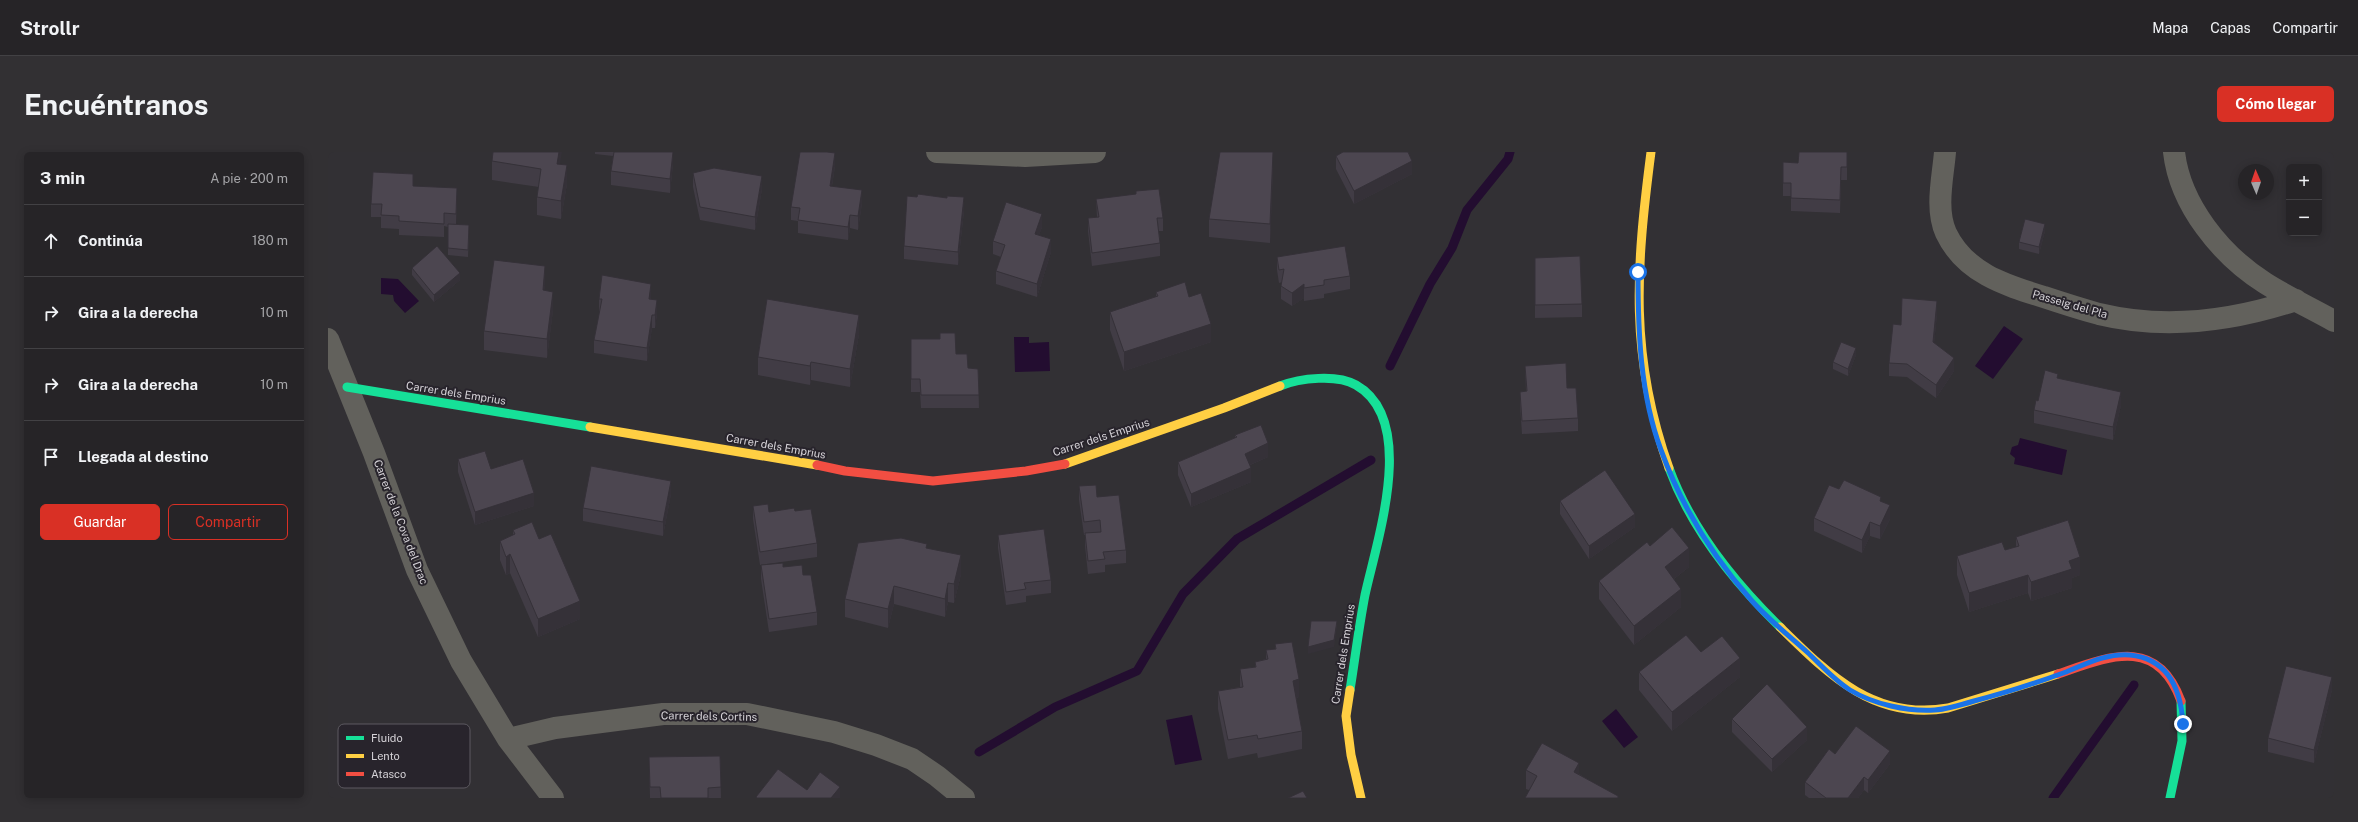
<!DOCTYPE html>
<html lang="es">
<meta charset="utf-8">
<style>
body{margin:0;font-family:"Public Sans",sans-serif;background:#323033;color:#f1f3f6}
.controls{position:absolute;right:12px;top:12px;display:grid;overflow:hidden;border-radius:6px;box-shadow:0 2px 10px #0003}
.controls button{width:36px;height:36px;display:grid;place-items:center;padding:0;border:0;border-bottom:1px solid #424144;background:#262427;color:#f1f3f6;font:20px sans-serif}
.compass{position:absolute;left:1910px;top:12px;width:36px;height:36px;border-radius:50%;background:#262427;box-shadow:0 2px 10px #0003;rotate:358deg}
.stop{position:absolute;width:12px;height:12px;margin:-9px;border:3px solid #1a73e8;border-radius:50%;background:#fff}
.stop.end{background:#1a73e8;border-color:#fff;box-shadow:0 1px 4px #0008}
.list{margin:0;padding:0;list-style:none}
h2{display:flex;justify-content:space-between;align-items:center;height:52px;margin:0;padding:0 16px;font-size:17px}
h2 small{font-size:13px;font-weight:400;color:#a4a4a7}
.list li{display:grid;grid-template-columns:26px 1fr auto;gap:12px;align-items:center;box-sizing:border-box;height:72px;padding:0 16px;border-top:1px solid #424144}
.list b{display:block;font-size:15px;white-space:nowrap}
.list em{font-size:13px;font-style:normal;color:#a4a4a7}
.actions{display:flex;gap:8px;padding:12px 16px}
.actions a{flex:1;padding:9px 0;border:1px solid #d93025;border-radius:6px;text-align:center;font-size:14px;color:#d93025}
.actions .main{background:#d93025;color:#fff}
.icon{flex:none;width:22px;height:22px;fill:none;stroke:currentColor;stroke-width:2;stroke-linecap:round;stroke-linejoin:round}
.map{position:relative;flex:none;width:2006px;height:646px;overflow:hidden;border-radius:6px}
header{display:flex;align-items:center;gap:24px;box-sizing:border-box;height:56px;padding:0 20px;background:#262427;border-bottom:1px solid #424144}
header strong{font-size:19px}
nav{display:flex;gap:22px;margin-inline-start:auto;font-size:14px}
.intro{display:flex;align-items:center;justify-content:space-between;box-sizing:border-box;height:96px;padding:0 24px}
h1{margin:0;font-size:28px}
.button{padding:10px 18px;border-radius:6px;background:#d93025;color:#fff;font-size:14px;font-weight:700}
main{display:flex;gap:24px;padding:0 24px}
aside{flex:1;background:#262427;border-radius:6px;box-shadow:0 2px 10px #0003}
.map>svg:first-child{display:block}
.water{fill:#230d30}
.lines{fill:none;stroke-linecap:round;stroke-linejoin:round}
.stream{stroke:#230d30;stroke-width:9}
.street{stroke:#62615c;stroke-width:22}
.fast{stroke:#16e098;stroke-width:9}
.slow{stroke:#ffcf43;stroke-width:9}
.jam{stroke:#f24e42;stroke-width:9}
.wall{fill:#413c45}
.shaded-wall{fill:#353138}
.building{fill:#4c4650;stroke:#353138}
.route{stroke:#1a73e8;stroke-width:5}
.labels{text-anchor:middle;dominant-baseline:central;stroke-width:4;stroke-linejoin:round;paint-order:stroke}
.street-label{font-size:11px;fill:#d6d3d8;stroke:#28242c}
.key{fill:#28242c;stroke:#5c5960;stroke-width:1}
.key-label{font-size:11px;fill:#d6d3d8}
</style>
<header>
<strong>Strollr</strong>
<nav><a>Mapa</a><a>Capas</a><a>Compartir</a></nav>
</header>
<div class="intro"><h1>Encuéntranos</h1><a class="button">Cómo llegar</a></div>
<main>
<aside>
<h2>3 min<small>A pie · 200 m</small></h2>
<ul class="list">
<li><svg class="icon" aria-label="ahead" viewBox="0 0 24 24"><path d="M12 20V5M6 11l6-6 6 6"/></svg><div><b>Continúa</b></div><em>180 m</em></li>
<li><svg class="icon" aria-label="right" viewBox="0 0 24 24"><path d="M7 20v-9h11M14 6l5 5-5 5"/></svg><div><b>Gira a la derecha</b></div><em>10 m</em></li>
<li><svg class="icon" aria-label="right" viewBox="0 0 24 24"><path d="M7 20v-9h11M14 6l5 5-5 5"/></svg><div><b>Gira a la derecha</b></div><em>10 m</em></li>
<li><svg class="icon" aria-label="arrive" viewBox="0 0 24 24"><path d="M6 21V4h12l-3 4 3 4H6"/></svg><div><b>Llegada al destino</b></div></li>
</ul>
<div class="actions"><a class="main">Guardar</a><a>Compartir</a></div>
</aside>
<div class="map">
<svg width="2006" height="646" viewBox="0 0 2006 646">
<rect width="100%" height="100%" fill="#323034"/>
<path class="water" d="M 53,126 L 70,127 L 91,149 L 77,161 L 66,149 L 65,143 L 53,142 Z
M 1676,174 L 1695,187 L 1665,227 L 1647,214 Z
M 686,185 L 701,185 L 701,191 L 721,190 L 722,219 L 687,220 Z
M 1692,286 L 1739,298 L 1734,323 L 1686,312 L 1687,306 L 1682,302 L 1684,295 L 1690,293 Z
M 1288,557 L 1310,585 L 1296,596 L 1274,569 Z
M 864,563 L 874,608 L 847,613 L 838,568 Z"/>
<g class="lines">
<path class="stream" d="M 1062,214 L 1102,132 L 1124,96 L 1139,58 L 1180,7 L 1182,0
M 651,600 L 727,555 L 809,519 L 855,442 L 909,387 L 1043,308
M 1725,646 L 1806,533"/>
<path class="street" d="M 609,0 L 697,4 L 767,0
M 1617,0 C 1615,25 1607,57 1618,81 C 1637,121 1677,133 1716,145 C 1734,151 1753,157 1771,162 C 1837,178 1905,169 1968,148
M 1846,0 C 1852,53 1893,103 1937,131 C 1959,145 1983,156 2006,169
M 0,187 L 46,301 L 89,418 L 133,509 L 180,587 L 225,646
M 180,587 L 227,576 L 335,562 L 419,562 L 506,580 L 548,593 L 584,607 L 609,624 L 636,646"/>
<path class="fast" d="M 952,234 C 972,226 1009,222 1028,233 C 1090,268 1049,388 1037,443 C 1031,474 1027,507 1022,538
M 19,235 L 262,275
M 1341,316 C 1363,377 1406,430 1452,475
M 1842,646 L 1854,589 L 1853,549"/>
<path class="slow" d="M 1323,0 C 1308,116 1301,204 1341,316
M 262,275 L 489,313
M 737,312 L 896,256 L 952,234
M 1452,475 C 1500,522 1546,569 1620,556 L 1730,522
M 1022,538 L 1018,564 L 1023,603 L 1033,646"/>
<path class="jam" d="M 489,313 L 517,319 L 605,329 L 698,319 L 737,312
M 1730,522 C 1780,505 1829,483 1853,549"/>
</g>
<path class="wall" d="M 267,0 L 345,0 L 345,12 L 342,41 L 283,33 L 283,19 L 285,4 L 267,2 Z
M 1519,0 L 1519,28 L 1513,28 L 1512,61 L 1463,59 L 1463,44 L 1455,44 L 1455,10 L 1470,11 Z
M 1008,4 L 1084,22 L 1026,52 L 1008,17 Z
M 164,9 L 232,12 L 239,32 L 233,67 L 209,63 L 209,45 L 211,35 L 164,28 Z
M 507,14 L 504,34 L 534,51 L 530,78 L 522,76 L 520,88 L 470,81 L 470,69 L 463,68 L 463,55 Z
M 945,16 L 942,91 L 881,85 L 881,67 Z
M 365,21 L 434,37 L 427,78 L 372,68 L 365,35 Z
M 85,34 L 129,49 L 128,72 L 141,80 L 140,105 L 120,103 L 120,75 L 116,74 L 116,85 L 71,83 L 71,77 L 53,76 L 53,65 L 43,65 L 43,52 Z
M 589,45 L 619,46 L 636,59 L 630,113 L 576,107 L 576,94 Z
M 768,47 L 835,66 L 835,79 L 831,79 L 832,91 L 832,104 L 764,114 L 760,79 L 760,66 L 769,65 Z
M 714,75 L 711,83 L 723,100 L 709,145 L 668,132 L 668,119 L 673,105 L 665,102 L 665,89 Z
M 1717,79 L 1711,102 L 1691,97 L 1691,90 Z
M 949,105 L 1022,124 L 1022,137 L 996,142 L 996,146 L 976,149 L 976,146 L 964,154 L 953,147 L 953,134 L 954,130 L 951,131 L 949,118 Z
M 1207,106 L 1254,152 L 1254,165 L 1207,166 Z
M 84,116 L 132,128 L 106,150 L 84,123 Z
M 217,133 L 216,138 L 225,158 L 219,206 L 156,198 L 156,179 Z
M 828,140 L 861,145 L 883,190 L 796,219 L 782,178 L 782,160 L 828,145 Z
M 323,145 L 323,148 L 329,162 L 327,176 L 324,176 L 319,209 L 266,201 L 266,188 L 272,160 L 271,160 L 271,147 Z
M 1609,162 L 1606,191 L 1626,219 L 1608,246 L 1579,225 L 1561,224 L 1561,211 L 1573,173 Z
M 531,182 L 522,235 L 483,228 L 482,233 L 430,223 L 430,205 Z
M 583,187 L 628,202 L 640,216 L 650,217 L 651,256 L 593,256 L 592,240 L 583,240 Z
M 1528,203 L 1520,224 L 1505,217 L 1505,210 Z
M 1197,214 L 1239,236 L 1250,266 L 1250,279 L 1194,282 L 1192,253 L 1192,240 L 1198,239 Z
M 1730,226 L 1793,253 L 1785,288 L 1706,271 L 1706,258 L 1710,249 Z
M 907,283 L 940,305 L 922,313 L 923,330 L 863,355 L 850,323 L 850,310 L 907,286 Z
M 130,307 L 163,317 L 206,354 L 147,373 L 130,320 Z
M 751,334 L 769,345 L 798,398 L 798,411 L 777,413 L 777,420 L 760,422 L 757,394 L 757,383 L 756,383 L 751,348 Z
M 1511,337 L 1553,350 L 1562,367 L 1552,387 L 1542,384 L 1534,401 L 1486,379 L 1486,366 Z
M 343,342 L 335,384 L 255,369 L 255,356 Z
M 1232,349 L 1307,375 L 1261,407 L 1232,362 Z
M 425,354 L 441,360 L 467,359 L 489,391 L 489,405 L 432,413 L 425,367 Z
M 185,378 L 211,387 L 252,467 L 210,485 L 182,421 L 178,423 L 172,408 L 172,389 L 185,383 Z
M 670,383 L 723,428 L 723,441 L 698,444 L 698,450 L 678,453 L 670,396 Z
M 1688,385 L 1752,423 L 1744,426 L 1744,436 L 1703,449 L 1700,441 L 1641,460 L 1629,423 L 1629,404 L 1677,398 L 1688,395 Z
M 1322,394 L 1361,415 L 1346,427 L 1353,455 L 1306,493 L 1271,447 L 1271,429 Z
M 599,396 L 633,422 L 626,451 L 620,450 L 617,465 L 566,452 L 560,476 L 517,465 L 517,447 Z
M 433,413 L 455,415 L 489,460 L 489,473 L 441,480 L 433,427 Z
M 947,492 L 971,545 L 968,546 L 974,579 L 974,597 L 930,606 L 929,601 L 900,607 L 890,557 L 890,539 L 912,535 L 912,517 L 927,515 L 927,510 L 938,507 L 938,498 L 947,497 Z
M 1373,500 L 1412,525 L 1344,579 L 1311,538 L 1311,520 Z
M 2004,538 L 1986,611 L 1940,600 L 1940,586 Z
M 1404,567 L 1479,588 L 1444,620 L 1404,580 Z
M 1507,602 L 1562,612 L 1540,641 L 1536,638 L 1530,646 L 1481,646 L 1477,643 L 1477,630 Z
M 392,604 L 393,646 L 322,646 L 321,605 Z
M 1198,618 L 1251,622 L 1290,646 L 1201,638 L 1198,637 Z"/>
<path class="shaded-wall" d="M 231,0 L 234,0 L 229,30 L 229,12 Z
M 345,0 L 345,12 L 342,41 L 342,27 Z
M 945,0 L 945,16 L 942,91 L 942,72 Z
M 507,1 L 507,14 L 502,47 L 502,34 Z
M 1084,9 L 1084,22 L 1026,52 L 1026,39 Z
M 239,13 L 239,32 L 233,67 L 233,49 Z
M 434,24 L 434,37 L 427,78 L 427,65 Z
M 129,36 L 129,49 L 128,75 L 128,62 Z
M 534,38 L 534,51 L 530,78 L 530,64 Z
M 636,45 L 636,59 L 630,113 L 630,100 Z
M 714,62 L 714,75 L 707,95 L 707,82 Z
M 522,63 L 522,76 L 520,88 L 520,75 Z
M 1717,72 L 1717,79 L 1711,102 L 1711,95 Z
M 723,87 L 723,100 L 709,145 L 709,132 Z
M 217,114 L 217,133 L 215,156 L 215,138 Z
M 132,121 L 132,128 L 106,150 L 106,143 Z
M 323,132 L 323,145 L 321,160 L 321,147 Z
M 976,132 L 976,146 L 964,154 L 964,141 Z
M 225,140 L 225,158 L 219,206 L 219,187 Z
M 329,148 L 329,162 L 327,176 L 327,163 Z
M 1609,149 L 1609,162 L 1605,203 L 1605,190 Z
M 324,163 L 324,176 L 319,209 L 319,196 Z
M 531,163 L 531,182 L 522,235 L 522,217 Z
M 883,172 L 883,190 L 796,219 L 796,200 Z
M 1528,196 L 1528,203 L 1520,224 L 1520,217 Z
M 1626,206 L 1626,219 L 1608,246 L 1608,233 Z
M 483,210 L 483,228 L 482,233 L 482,214 Z
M 1793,240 L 1793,253 L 1785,288 L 1785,275 Z
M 940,291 L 940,305 L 917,315 L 917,302 Z
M 923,316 L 923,330 L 863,355 L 863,342 Z
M 343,329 L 343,342 L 335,384 L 335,370 Z
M 206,341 L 206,354 L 147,373 L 147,360 Z
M 1562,353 L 1562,367 L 1552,387 L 1552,374 Z
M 1307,362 L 1307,375 L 1261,407 L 1261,394 Z
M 1542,370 L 1542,384 L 1534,401 L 1534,388 Z
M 1361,396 L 1361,415 L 1337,434 L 1337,415 Z
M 182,402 L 182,421 L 178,423 L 178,405 Z
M 633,403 L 633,422 L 626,451 L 626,432 Z
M 1752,405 L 1752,423 L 1744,426 L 1744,436 L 1703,449 L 1703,430 L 1741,409 Z
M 1700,423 L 1700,441 L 1641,460 L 1641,441 Z
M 620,431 L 620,450 L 617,465 L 617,447 Z
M 566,434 L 566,452 L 560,476 L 560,457 Z
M 1353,437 L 1353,455 L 1306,493 L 1306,474 Z
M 252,449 L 252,467 L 210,485 L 210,467 Z
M 1009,469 L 1009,476 L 1006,495 L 980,502 L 980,495 Z
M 1412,506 L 1412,525 L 1344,579 L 1344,560 Z
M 2004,525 L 2004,538 L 1986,611 L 1986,598 Z
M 971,527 L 971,545 L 965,547 L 965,529 Z
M 1479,575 L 1479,588 L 1444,620 L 1444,607 Z
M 1562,599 L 1562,612 L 1540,641 L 1540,628 Z
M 1251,611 L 1251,630 L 1246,620 Z
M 1536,625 L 1536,638 L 1530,646 L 1520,646 Z
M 512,635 L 512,646 L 503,646 Z"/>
<path class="building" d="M 165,0 L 231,0 L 229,12 L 239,13 L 233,49 L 209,45 L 213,17 L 164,9 Z
M 286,0 L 345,0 L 342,27 L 283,19 Z
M 472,0 L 499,0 L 507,1 L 502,34 L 534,38 L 530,64 L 522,63 L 520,75 L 470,68 L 472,56 L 463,55 Z
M 892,0 L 945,0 L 942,72 L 881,67 Z
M 1015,0 L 1080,0 L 1084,9 L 1026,39 L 1008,4 Z
M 1471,0 L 1519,0 L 1519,15 L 1513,15 L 1512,48 L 1463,46 L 1463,31 L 1455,31 L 1455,10 L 1470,11 Z
M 386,16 L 434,24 L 427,65 L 372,55 L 365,21 Z
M 45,20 L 85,22 L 85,34 L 129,36 L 128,62 L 116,61 L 116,72 L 71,69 L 71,64 L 53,63 L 54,52 L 43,52 Z
M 831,37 L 835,66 L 829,66 L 832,91 L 764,101 L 760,66 L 771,65 L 768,47 L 808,42 L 808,39 Z
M 590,42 L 619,46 L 619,44 L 636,45 L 630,100 L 576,94 L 579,44 L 589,45 Z
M 678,50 L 714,62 L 707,82 L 723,87 L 709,132 L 668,119 L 677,93 L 665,89 Z
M 1697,67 L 1717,72 L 1711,95 L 1691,90 Z
M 120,72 L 141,73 L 140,98 L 120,96 Z
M 109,94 L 132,121 L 106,143 L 84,116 Z
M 1017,94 L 1022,124 L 996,128 L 996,133 L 976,136 L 976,132 L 964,141 L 953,134 L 956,117 L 951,118 L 949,105 Z
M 1252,104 L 1254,152 L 1207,153 L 1207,106 Z
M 166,108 L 217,114 L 215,138 L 225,140 L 219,187 L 156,179 Z
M 274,123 L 323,132 L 321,147 L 329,148 L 327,163 L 324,163 L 319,196 L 266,188 L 274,147 L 271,147 Z
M 857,130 L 861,145 L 873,141 L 883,172 L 796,200 L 782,160 L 830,144 L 828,140 Z
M 1574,146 L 1609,149 L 1605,190 L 1626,206 L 1608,233 L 1579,212 L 1561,211 L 1565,172 L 1573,173 Z
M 439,147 L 531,163 L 522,217 L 483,210 L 482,214 L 430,205 Z
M 612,181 L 627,181 L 628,202 L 639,202 L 640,216 L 650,217 L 651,243 L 593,243 L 592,227 L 583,227 L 583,187 L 612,187 Z
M 1513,190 L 1528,196 L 1520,217 L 1505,210 Z
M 1238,211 L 1239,236 L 1248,236 L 1250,266 L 1194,269 L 1192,240 L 1199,239 L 1197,214 Z
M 1717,218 L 1730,222 L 1729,226 L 1793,240 L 1785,275 L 1706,258 L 1708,248 L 1710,249 Z
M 933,273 L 940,291 L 917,302 L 923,316 L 863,342 L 850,310 L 909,285 L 907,283 Z
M 157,299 L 163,317 L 195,307 L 206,341 L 147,360 L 130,307 Z
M 263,314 L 343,329 L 335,370 L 255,356 Z
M 1277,318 L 1307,362 L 1261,394 L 1232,349 Z
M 1516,328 L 1553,345 L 1552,349 L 1562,353 L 1552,374 L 1542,370 L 1534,388 L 1486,366 L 1501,333 L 1511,337 Z
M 768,333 L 769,345 L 791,343 L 798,398 L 775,400 L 777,407 L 760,409 L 757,381 L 773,380 L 772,368 L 756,370 L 751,334 Z
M 440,352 L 441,360 L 466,356 L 467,359 L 483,357 L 489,391 L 432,400 L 425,354 Z
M 1740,368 L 1752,405 L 1741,409 L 1744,417 L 1703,430 L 1700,423 L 1641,441 L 1629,404 L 1674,390 L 1677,398 L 1691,394 L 1688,385 Z
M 204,370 L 211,387 L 223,382 L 252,449 L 210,467 L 182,402 L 178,405 L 172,389 L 187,382 L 185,378 Z
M 1344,375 L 1361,396 L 1337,415 L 1353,437 L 1306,474 L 1271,429 L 1319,390 L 1322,394 Z
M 716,377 L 723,428 L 696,431 L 698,437 L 678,440 L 670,383 Z
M 573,386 L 599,392 L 598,396 L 633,403 L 626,432 L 620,431 L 617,447 L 566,434 L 560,457 L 517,447 L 530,391 Z
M 455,411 L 455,415 L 474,413 L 475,423 L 483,423 L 489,460 L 441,467 L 433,413 Z
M 983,469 L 1009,469 L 1006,488 L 980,495 Z
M 1358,483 L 1373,500 L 1394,484 L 1412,506 L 1344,560 L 1311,520 Z
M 964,490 L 971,527 L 965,529 L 974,579 L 930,587 L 929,583 L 900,588 L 890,539 L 915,535 L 912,517 L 928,515 L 927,510 L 940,507 L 938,498 L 948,497 L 947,492 Z
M 1958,514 L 2004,525 L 1986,598 L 1940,586 Z
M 1439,532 L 1479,575 L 1444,607 L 1404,567 Z
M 1528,574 L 1562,599 L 1540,628 L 1536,625 L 1520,646 L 1498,646 L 1477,630 L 1501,597 L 1507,602 Z
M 1214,591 L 1251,611 L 1246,620 L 1290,644 L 1290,646 L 1197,646 L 1209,624 L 1198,618 Z
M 392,604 L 393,635 L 380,636 L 380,646 L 333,646 L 332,635 L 322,635 L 321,605 Z
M 450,617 L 479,638 L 492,620 L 512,635 L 503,646 L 429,646 L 428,645 Z
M 975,639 L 979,646 L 960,646 Z"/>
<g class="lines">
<path class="route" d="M 1310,120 C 1310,179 1312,242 1333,298 C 1353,353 1385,405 1424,449 C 1440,467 1460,483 1479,500 C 1492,512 1506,528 1522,538 C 1545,552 1580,560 1607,558 C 1620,557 1633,553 1646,549 C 1677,541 1708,531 1738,520 C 1758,512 1779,501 1802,503 C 1841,507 1853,539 1855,572"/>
</g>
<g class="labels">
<g class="street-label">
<text transform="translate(1742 152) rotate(16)">Passeig del Pla</text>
<text transform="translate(128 241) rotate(9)">Carrer dels Emprius</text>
<text transform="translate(773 285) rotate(-18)">Carrer dels Emprius</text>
<text transform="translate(448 294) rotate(10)">Carrer dels Emprius</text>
<text transform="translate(73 370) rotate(69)">Carrer de la Cova del Drac</text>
<text transform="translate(1015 502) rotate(-81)">Carrer dels Emprius</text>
<text transform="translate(381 564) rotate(1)">Carrer dels Cortins</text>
</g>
</g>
<rect x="10" y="572" width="132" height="64" rx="6" class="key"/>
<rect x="18" y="584" width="18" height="4" fill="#16e098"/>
<rect x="18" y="602" width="18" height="4" fill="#ffcf43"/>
<rect x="18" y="620" width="18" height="4" fill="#f24e42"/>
<g class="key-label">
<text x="43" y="590">Fluido</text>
<text x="43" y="608">Lento</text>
<text x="43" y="626">Atasco</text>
</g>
</svg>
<div class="controls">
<button>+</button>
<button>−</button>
</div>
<svg class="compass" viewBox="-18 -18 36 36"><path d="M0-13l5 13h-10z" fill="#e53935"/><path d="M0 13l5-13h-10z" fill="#a4a4a7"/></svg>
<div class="stop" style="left:1310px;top:120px"></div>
<div class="stop end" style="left:1855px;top:572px"></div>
</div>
</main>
